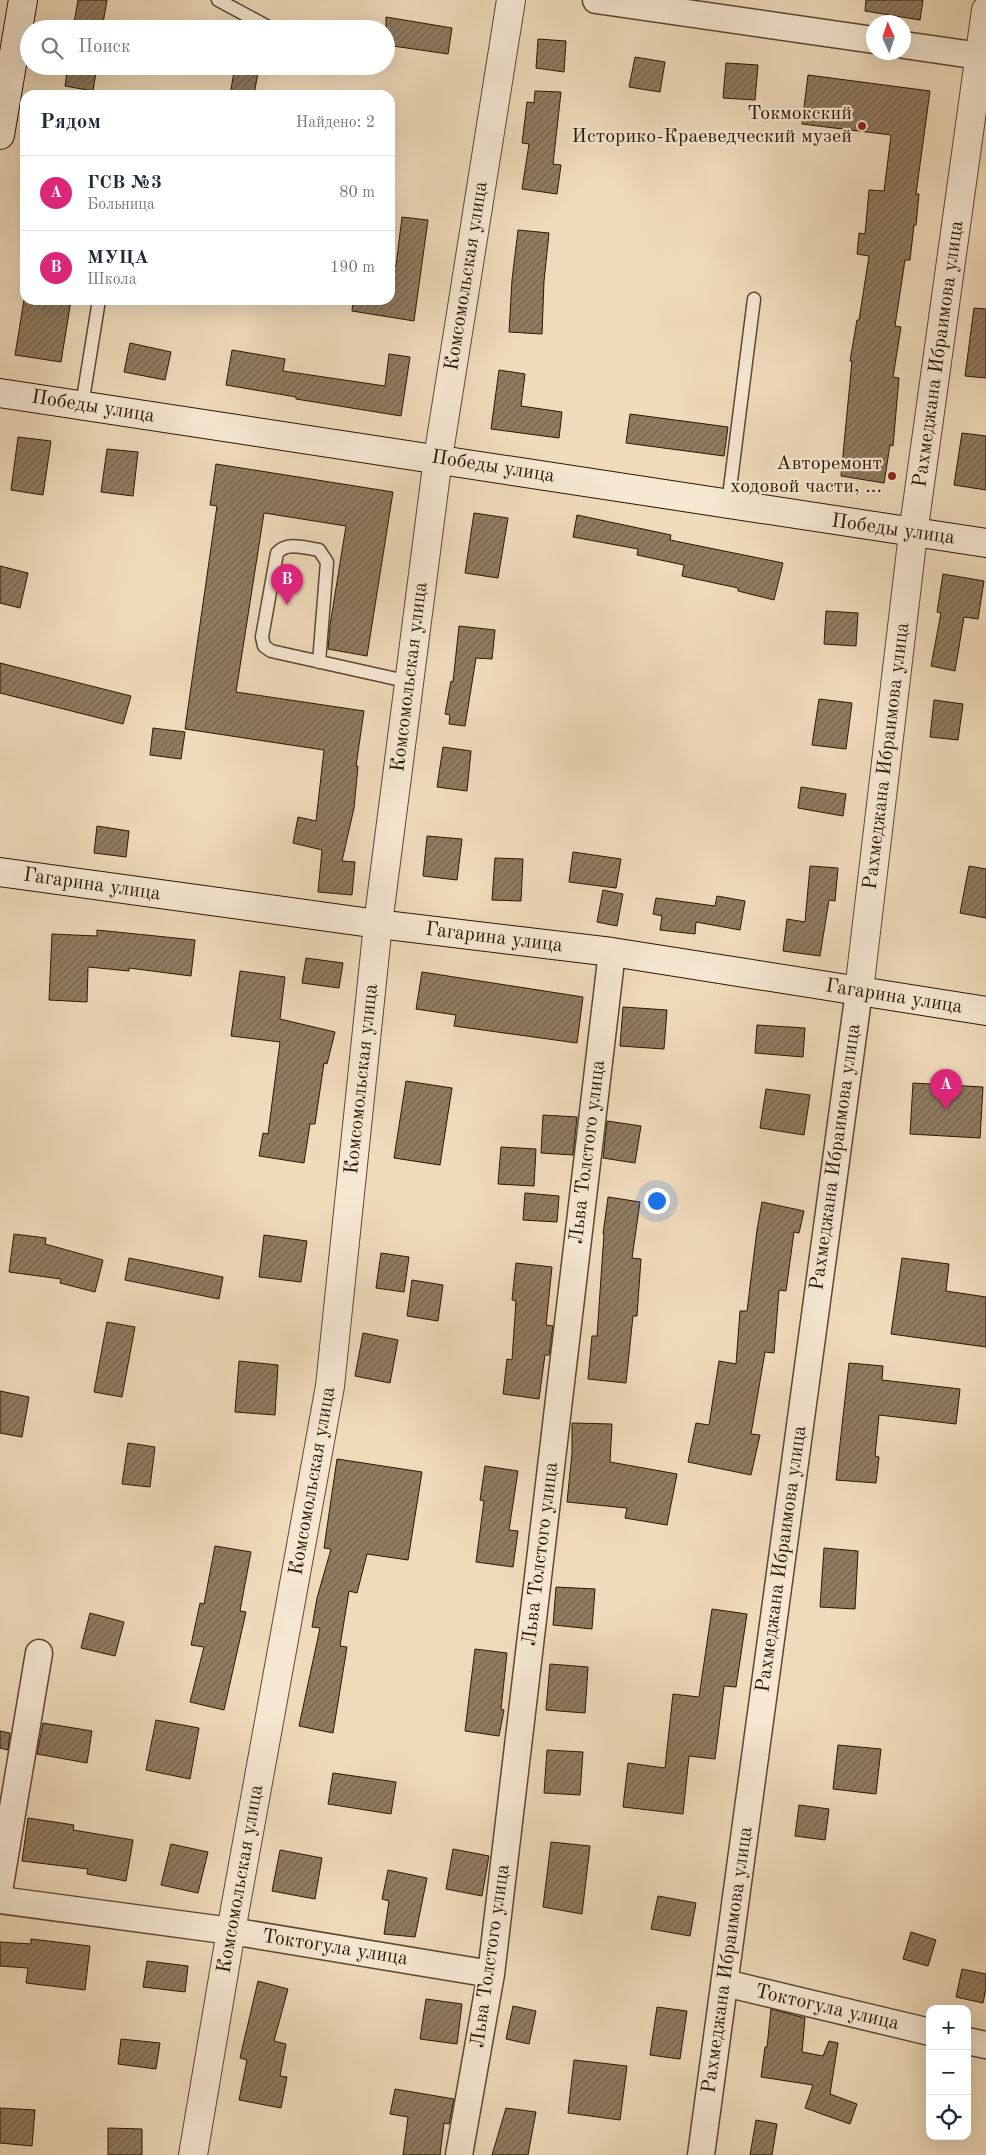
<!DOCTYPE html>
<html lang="ru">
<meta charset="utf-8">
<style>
body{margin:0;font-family:"Old Standard TT",serif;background:#f2f2f3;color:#1f2937}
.controls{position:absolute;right:15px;bottom:15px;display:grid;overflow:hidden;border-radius:10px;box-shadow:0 5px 20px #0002}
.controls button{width:45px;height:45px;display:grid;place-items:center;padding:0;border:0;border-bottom:1px solid #e0e1e3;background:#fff;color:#1f2937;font:25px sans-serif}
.compass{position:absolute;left:866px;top:15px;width:45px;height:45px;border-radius:50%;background:#fff;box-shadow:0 5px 20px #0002;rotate:357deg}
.you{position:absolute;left:656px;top:1200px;width:18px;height:18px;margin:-12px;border:4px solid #fff;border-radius:50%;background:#1a73e8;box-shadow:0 0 0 8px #1a73e833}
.badge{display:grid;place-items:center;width:32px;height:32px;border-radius:50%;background:#db2777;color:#fff;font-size:16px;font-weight:700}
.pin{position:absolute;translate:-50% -41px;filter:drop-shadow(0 1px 2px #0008)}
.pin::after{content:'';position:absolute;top:26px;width:18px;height:15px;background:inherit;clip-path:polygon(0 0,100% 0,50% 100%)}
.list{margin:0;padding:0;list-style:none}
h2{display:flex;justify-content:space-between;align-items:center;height:65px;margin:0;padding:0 20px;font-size:21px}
h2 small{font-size:16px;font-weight:400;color:#747a83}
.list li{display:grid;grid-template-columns:32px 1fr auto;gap:15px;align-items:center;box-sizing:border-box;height:75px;padding:0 20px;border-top:1px solid #e0e1e3}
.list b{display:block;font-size:19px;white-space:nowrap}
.list p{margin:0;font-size:16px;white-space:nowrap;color:#747a83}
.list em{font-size:16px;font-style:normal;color:#747a83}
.icon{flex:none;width:28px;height:28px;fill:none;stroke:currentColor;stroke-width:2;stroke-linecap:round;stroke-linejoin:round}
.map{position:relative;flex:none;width:986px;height:2155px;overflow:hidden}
.search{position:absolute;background:#fff;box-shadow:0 5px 20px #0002;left:20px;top:20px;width:375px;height:55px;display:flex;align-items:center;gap:12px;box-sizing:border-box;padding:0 18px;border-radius:28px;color:#747a83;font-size:19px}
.panel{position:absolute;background:#fff;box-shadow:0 5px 20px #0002;left:20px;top:90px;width:375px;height:215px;border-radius:15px}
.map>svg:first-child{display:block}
.building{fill:url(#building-hatch);stroke:#2b1600}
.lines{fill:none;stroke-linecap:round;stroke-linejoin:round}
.service-casing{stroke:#5c472e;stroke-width:15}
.minor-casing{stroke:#5c472e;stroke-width:29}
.tertiary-casing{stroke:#5c472e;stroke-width:30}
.secondary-casing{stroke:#2b1600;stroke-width:30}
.service{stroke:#f5e7d2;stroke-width:12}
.minor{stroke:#f5e7d2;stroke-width:26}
.tertiary{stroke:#f5e7d2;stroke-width:28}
.secondary{stroke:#f5e7d2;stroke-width:28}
.poi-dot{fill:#8f2418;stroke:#f5e7d2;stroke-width:2}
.labels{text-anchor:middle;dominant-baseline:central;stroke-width:4.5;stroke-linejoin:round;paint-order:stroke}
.poi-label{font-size:20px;fill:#2b1600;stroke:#f5e7d2;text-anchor:end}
.street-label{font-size:20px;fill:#2b1600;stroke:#f5e7d2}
</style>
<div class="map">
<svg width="986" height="2155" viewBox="0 0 986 2155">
<defs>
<pattern id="building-hatch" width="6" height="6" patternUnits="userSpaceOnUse" patternTransform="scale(1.25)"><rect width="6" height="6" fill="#917c61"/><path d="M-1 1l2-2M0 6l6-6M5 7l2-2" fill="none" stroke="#77654e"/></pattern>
</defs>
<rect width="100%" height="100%" fill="#efdaba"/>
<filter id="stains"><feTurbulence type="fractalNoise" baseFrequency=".004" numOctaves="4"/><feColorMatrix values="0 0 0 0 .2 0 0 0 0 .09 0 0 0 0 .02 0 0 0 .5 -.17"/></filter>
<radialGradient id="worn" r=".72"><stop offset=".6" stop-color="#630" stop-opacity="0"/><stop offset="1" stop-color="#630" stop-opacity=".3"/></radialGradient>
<path class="building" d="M 78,0 L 107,0 L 102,29 L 73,29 Z
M 866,0 L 923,0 L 920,20 L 865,11 Z
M 386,17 L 452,28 L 448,54 L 386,45 Z
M 538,39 L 566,41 L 564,72 L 536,68 Z
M 635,57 L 665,62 L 660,92 L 629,87 Z
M 726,63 L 758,65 L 755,100 L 723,98 Z
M 68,66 L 97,66 L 93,91 L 65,86 Z
M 235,66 L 259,66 L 254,95 L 230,95 Z
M 808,75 L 930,91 L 916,194 L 919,194 L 916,225 L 914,225 L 910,260 L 905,260 L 895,326 L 901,327 L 893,377 L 899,378 L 893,446 L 890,445 L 884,483 L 841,476 L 852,361 L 850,361 L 857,320 L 859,320 L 869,256 L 857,254 L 859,233 L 865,234 L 869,190 L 884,191 L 891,135 L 802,124 Z
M 535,91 L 561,92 L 553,164 L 561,165 L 557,194 L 522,189 L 529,144 L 522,143 L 527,102 L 534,103 Z
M 402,217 L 428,220 L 414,321 L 352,311 L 353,300 L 390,300 L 390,265 L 396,266 Z
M 518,230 L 549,233 L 544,281 L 542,334 L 509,332 L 512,280 Z
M 24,300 L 71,300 L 61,362 L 15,355 Z
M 974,308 L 986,309 L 986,378 L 965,376 Z
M 130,343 L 171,352 L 165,380 L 124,372 Z
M 232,350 L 285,359 L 283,371 L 385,386 L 389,354 L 410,357 L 401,416 L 296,399 L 296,397 L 226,385 Z
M 499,370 L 525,374 L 521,406 L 562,412 L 559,438 L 491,429 Z
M 630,414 L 728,427 L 724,456 L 626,443 Z
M 962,433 L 986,436 L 986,490 L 954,485 Z
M 18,437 L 51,441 L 43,495 L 11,490 Z
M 107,449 L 138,452 L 133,496 L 101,492 Z
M 216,464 L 393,492 L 367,656 L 328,649 L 330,625 L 346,526 L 264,513 L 236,692 L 364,711 L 356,766 L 358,766 L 354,808 L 342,861 L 355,862 L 352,895 L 318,892 L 322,850 L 293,843 L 298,817 L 316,821 L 324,750 L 185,729 L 217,506 L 210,505 Z
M 474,513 L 508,518 L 498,578 L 465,573 Z
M 577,515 L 671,535 L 670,540 L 783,563 L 774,600 L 738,591 L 738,588 L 682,576 L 684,565 L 637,555 L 638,549 L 573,537 Z
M 0,566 L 28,573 L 20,608 L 0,603 Z
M 943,574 L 984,581 L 978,619 L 964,617 L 955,671 L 931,666 L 941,613 L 937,612 Z
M 826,611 L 858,613 L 856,646 L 824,644 Z
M 459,626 L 495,630 L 492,659 L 476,658 L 465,726 L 449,724 L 450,715 L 445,714 L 451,681 L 453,682 Z
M 0,663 L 131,696 L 123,724 L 0,693 Z
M 819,699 L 852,703 L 846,749 L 812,745 Z
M 934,700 L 963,704 L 958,740 L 930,737 Z
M 153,728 L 185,732 L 181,759 L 150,755 Z
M 443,747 L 471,751 L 467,791 L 437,787 Z
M 801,787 L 846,794 L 843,816 L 798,808 Z
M 97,826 L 129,831 L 126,857 L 94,853 Z
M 427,836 L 462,839 L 457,880 L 423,876 Z
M 573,852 L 621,859 L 616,888 L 569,882 Z
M 495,858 L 523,859 L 521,901 L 492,900 Z
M 810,866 L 838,868 L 835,901 L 829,900 L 820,956 L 783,951 L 787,919 L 805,922 Z
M 969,866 L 986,869 L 986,918 L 960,913 Z
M 603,890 L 623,894 L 617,926 L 597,922 Z
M 717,896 L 745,901 L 740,930 L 696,922 L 695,934 L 660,930 L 662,916 L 653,914 L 656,898 L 715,906 Z
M 97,930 L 195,940 L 191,976 L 129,968 L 129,971 L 88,967 L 87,1002 L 49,1000 L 52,934 L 97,936 Z
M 306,958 L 343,963 L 339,988 L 302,983 Z
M 240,971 L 285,977 L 280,1019 L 335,1032 L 327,1064 L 324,1063 L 315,1124 L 310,1124 L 304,1163 L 259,1156 L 263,1133 L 268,1134 L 280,1042 L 231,1036 Z
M 422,972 L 583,997 L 577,1043 L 454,1026 L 456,1015 L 416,1009 Z
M 623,1007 L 667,1010 L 664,1049 L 620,1046 Z
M 757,1025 L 805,1028 L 803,1057 L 755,1053 Z
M 406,1081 L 452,1088 L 440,1165 L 394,1158 Z
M 913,1083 L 983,1087 L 980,1138 L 910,1134 Z
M 766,1089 L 810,1095 L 804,1135 L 760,1128 Z
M 543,1115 L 577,1117 L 573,1155 L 541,1153 Z
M 607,1121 L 641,1126 L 635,1163 L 603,1158 Z
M 501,1147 L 536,1149 L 534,1186 L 498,1184 Z
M 525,1193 L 559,1196 L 557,1222 L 523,1220 Z
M 608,1197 L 640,1202 L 632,1258 L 641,1259 L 637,1316 L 633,1316 L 626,1383 L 588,1379 L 592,1336 L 597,1336 L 604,1234 L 603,1234 Z
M 762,1202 L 804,1211 L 799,1233 L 794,1232 L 786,1291 L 779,1290 L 774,1353 L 765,1352 L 751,1434 L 760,1435 L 751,1475 L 688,1462 L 696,1423 L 709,1425 L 719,1361 L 736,1364 L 740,1311 L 747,1311 L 757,1230 Z
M 14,1234 L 46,1238 L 45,1244 L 103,1260 L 95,1292 L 60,1283 L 61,1279 L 9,1272 Z
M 264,1235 L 307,1241 L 301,1282 L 259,1277 Z
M 381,1253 L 409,1257 L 404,1292 L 376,1288 Z
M 129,1258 L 223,1277 L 219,1299 L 125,1280 Z
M 902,1258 L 949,1264 L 946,1291 L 986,1297 L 986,1347 L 891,1334 Z
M 516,1263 L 552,1267 L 546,1325 L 553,1326 L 549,1355 L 545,1355 L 539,1399 L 503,1394 L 507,1359 L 512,1360 L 516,1301 L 512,1300 Z
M 412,1280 L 443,1285 L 438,1321 L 407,1316 Z
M 107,1322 L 135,1327 L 122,1397 L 94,1392 Z
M 363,1333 L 398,1340 L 390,1383 L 355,1376 Z
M 239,1361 L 278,1365 L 275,1415 L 235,1412 Z
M 849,1363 L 883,1366 L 882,1380 L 960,1389 L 956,1424 L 879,1415 L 875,1456 L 879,1457 L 876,1483 L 836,1480 Z
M 0,1391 L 29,1397 L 22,1437 L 0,1433 Z
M 572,1423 L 612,1424 L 610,1462 L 677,1474 L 667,1525 L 625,1518 L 627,1508 L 567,1502 L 572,1453 Z
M 128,1443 L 155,1447 L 150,1487 L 122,1484 Z
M 337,1459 L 422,1472 L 408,1560 L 367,1554 L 357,1593 L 349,1591 L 340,1646 L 347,1647 L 333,1733 L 299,1726 L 320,1628 L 312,1627 L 317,1598 L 331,1549 L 324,1548 Z
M 485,1466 L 518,1471 L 509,1530 L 518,1531 L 513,1567 L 476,1562 L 484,1501 L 480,1500 Z
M 215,1546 L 251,1552 L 240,1611 L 246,1612 L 224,1710 L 190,1702 L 204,1647 L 191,1645 L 200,1603 L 204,1604 Z
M 824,1548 L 858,1551 L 855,1609 L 820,1607 Z
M 556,1587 L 595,1589 L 592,1629 L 553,1625 Z
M 712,1609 L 747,1614 L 736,1687 L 724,1686 L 715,1759 L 689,1756 L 683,1814 L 623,1807 L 628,1763 L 665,1768 L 673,1694 L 699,1697 Z
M 90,1613 L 124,1622 L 115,1656 L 81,1648 Z
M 475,1649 L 507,1653 L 501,1709 L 504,1710 L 499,1736 L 465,1731 Z
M 550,1664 L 588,1667 L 585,1713 L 546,1710 Z
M 156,1720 L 199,1728 L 190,1779 L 146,1770 Z
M 43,1723 L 92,1731 L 87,1763 L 37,1754 Z
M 0,1731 L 10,1733 L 8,1750 L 0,1748 Z
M 838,1745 L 881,1749 L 876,1794 L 833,1789 Z
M 547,1750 L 583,1752 L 580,1795 L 544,1793 Z
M 333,1773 L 396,1782 L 391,1814 L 328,1804 Z
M 799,1805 L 829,1809 L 825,1840 L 795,1836 Z
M 28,1818 L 74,1825 L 73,1830 L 133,1840 L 126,1881 L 87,1874 L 88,1869 L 22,1861 Z
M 551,1842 L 590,1846 L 582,1914 L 543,1907 Z
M 171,1844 L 208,1852 L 198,1893 L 161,1885 Z
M 453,1849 L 489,1856 L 482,1896 L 446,1889 Z
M 280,1850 L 322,1858 L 315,1899 L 272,1891 Z
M 388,1870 L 427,1878 L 415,1937 L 384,1934 L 389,1901 L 382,1899 Z
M 658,1896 L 696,1903 L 690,1936 L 651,1929 Z
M 911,1932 L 936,1940 L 928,1966 L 903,1959 Z
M 31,1939 L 90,1946 L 85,1990 L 26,1983 L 28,1968 L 0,1966 L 0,1942 L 31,1944 Z
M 147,1961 L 188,1966 L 185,1992 L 143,1987 Z
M 962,1969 L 986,1974 L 986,1988 L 983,2003 L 956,1997 Z
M 258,1981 L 288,1989 L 274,2041 L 286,2044 L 280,2076 L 287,2077 L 281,2108 L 239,2100 L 247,2060 L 240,2058 Z
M 426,1999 L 462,2004 L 457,2044 L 420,2039 Z
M 513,2006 L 536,2011 L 529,2044 L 506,2039 Z
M 657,2007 L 687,2011 L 680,2059 L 650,2055 Z
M 771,2009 L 805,2018 L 802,2052 L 823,2056 L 829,2041 L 838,2043 L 830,2094 L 857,2104 L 850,2124 L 805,2108 L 813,2085 L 761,2077 L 765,2047 L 767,2047 Z
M 121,2039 L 160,2043 L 156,2069 L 118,2064 Z
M 574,2060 L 627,2066 L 620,2120 L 568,2113 Z
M 395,2089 L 454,2099 L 449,2124 L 444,2123 L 440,2155 L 403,2155 L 408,2117 L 390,2114 Z
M 0,2108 L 35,2110 L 32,2146 L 0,2143 Z
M 506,2108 L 536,2112 L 528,2155 L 492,2155 Z
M 756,2120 L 777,2124 L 772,2155 L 750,2155 Z
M 108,2128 L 142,2129 L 142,2155 L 108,2155 Z"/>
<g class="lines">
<defs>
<path id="service" d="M 218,0 L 272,29
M 82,405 L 99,300
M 728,504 L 754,299
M 319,662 L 327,562 L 319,550 C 305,548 287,541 277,553 L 262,637 L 264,646 L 271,651 L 410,682"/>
<path id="minor" d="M 596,0 L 874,40
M 904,45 L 986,57
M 0,1885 L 39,1653
M 0,1900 L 231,1931 L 491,1974
M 725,1983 L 930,2032
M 967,2041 L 986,2045
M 459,2155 L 491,1974 L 612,952
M 701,2155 L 859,991"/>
<path id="tertiary" d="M 859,991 L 913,534 L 986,10
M 193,2155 L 231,1931 L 330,1386 L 378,924 L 438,458 L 511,0"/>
<path id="secondary" d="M 0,135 L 23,0
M 0,393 L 986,543
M 0,872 L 378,924 L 612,952 L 986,1011"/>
</defs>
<use href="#service" class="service-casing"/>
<use href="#minor" class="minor-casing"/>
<use href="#tertiary" class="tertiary-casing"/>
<use href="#secondary" class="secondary-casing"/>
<use href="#service" class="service"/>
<use href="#minor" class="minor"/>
<use href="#tertiary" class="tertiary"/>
<use href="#secondary" class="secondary"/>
</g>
<g class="poi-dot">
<circle cx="862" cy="126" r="5"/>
<circle cx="892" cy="476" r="5"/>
</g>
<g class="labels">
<g class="poi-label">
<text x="852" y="114">Токмокский<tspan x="852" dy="23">Историко-Краеведческий музей</tspan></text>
<text x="882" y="464">Авторемонт<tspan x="882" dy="23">ходовой части, ...</tspan></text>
</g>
<g class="street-label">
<text transform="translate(467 276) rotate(-81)">Комсомольская улица</text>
<text transform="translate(939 354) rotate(-82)">Рахмеджана Ибраимова улица</text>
<text transform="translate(93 407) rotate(9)">Победы улица</text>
<text transform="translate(493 467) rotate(9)">Победы улица</text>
<text transform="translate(893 530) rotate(8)">Победы улица</text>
<text transform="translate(410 677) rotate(-83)">Комсомольская улица</text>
<text transform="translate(887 756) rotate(-83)">Рахмеджана Ибраимова улица</text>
<text transform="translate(92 885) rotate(8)">Гагарина улица</text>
<text transform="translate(494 938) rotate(7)">Гагарина улица</text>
<text transform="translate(894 997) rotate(9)">Гагарина улица</text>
<text transform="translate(362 1079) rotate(-84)">Комсомольская улица</text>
<text transform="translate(588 1152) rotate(-83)">Льва Толстого улица</text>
<text transform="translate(836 1157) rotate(-82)">Рахмеджана Ибраимова улица</text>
<text transform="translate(313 1481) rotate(-80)">Комсомольская улица</text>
<text transform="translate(541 1554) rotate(-83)">Льва Толстого улица</text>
<text transform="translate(782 1559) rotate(-82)">Рахмеджана Ибраимова улица</text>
<text transform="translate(241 1879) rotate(-80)">Комсомольская улица</text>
<text transform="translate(335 1948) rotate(9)">Токтогула улица</text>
<text transform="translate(491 1956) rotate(-82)">Льва Толстого улица</text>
<text transform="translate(728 1960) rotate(-82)">Рахмеджана Ибраимова улица</text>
<text transform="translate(827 2008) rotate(13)">Токтогула улица</text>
</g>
</g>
<rect width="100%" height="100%" filter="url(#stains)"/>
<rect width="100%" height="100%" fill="url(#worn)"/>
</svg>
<div class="controls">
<button>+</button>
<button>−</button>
<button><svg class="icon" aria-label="locate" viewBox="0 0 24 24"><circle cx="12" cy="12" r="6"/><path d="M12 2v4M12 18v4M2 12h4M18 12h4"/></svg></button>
</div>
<svg class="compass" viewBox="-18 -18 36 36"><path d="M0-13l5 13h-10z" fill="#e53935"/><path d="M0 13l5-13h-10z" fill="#747a83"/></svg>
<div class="you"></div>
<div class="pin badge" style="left:946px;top:1110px">A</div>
<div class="pin badge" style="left:287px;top:605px">B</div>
<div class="search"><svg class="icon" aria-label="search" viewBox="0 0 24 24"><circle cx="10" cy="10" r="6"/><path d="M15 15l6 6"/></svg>Поиск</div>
<section class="panel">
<h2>Рядом<small>Найдено: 2</small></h2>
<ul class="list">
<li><span class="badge">A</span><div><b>ГСВ №3</b><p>Больница</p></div><em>80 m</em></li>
<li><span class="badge">B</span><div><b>МУЦА</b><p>Школа</p></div><em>190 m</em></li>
</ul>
</section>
</div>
